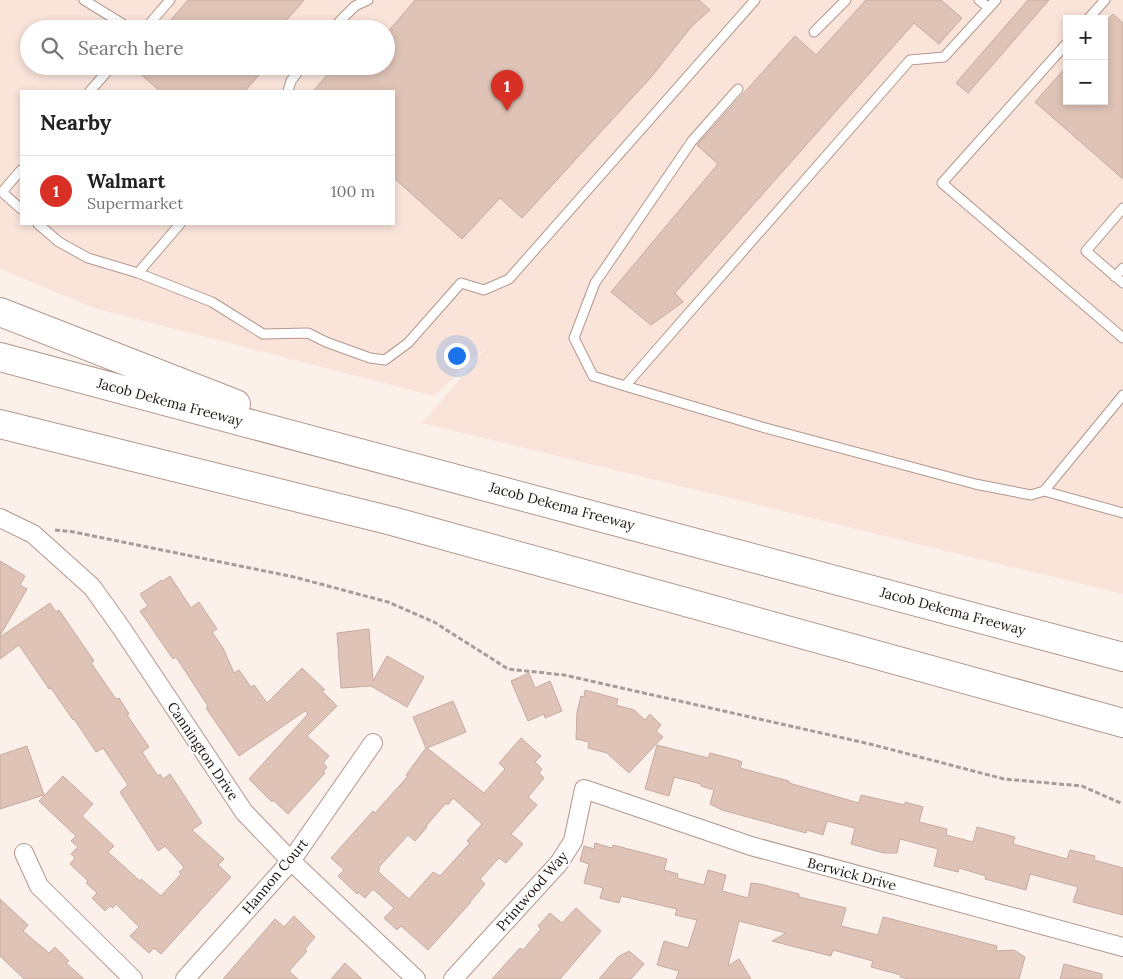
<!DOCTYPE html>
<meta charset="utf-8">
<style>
body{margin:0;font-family:Lora,serif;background:#f2f2f2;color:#222}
.controls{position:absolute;right:15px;top:15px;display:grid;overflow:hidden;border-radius:0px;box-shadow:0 2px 8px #0003}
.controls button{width:45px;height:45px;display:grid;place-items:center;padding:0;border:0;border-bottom:1px solid #e0e0e0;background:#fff;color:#222;font:25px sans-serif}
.you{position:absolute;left:456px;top:355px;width:18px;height:18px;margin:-12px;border:4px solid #fff;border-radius:50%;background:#1a73e8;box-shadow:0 0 0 8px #1a73e833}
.badge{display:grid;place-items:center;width:32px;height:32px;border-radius:50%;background:#d93025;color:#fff;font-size:16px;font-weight:700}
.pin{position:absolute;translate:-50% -41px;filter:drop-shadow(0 1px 2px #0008)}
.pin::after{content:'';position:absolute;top:26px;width:18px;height:15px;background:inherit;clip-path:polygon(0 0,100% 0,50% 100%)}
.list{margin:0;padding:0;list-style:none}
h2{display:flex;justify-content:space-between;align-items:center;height:65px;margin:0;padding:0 20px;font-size:21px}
h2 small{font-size:16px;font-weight:400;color:#767676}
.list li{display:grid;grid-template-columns:32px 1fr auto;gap:15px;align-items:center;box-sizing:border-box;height:70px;padding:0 20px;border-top:1px solid #e0e0e0}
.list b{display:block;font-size:19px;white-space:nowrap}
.list p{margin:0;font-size:16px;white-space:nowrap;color:#767676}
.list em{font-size:16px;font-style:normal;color:#767676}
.icon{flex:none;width:28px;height:28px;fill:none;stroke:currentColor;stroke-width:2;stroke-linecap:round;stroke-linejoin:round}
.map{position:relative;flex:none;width:1123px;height:979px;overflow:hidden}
.search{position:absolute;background:#fff;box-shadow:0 2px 8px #0003;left:20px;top:20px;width:375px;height:55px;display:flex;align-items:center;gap:12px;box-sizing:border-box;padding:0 18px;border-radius:28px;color:#767676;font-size:19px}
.panel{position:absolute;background:#fff;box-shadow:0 2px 8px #0003;left:20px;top:90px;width:375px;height:135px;border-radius:0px}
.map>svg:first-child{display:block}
.built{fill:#fae4da;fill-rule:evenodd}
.building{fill:#dfc3b7;stroke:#c6ab9f;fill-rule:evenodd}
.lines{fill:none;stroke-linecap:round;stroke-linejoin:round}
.service-casing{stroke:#b2978c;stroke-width:11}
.minor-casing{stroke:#b2978c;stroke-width:20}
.motorway-casing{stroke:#b2978c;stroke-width:30}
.path{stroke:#a79c98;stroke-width:3;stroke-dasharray:5 2.5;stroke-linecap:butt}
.service{stroke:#fff;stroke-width:9}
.minor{stroke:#fff;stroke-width:18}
.motorway{stroke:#fff;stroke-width:28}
.labels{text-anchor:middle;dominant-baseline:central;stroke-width:4.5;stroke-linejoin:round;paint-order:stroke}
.street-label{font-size:14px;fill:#1f1511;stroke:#fff}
</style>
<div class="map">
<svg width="1123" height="979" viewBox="0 0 1123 979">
<rect width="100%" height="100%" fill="#fcf0eb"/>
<path class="built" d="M 0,0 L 1123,0 L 1123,594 L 422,423 L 488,346 L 434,396 L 97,309 L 0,269 ZM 1067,19 L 1104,19 L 1104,101 L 1067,101 ZM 29,29 L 386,29 L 386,66 L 29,66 ZM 21,91 L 394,91 L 394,224 L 21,224 Z"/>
<path class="building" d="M 188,0 L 304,0 L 279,29 L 163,29 Z
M 415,0 L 699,0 L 710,10 L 692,26 L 652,76 L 522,218 L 500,198 L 462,239 L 394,178 L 394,91 L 313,91 L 335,66 L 386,66 L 386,34 Z
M 866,0 L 941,0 L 962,18 L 939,44 L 914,23 L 675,293 L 683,302 L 651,325 L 611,292 L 718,164 L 697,145 L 795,36 L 816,55 Z
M 1028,0 L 1049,0 L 968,93 L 956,83 Z
M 1113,14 L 1123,23 L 1123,179 L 1035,102 L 1067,66 L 1067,101 L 1104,101 L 1104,23 Z
M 131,66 L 252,66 L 260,74 L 245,91 L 160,91 Z
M 0,561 L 25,576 L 20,585 L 27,589 L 0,636 Z
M 170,576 L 191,608 L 199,602 L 217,629 L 212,632 L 223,648 L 234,673 L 239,670 L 251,687 L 254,685 L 267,703 L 302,668 L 325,690 L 321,690 L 337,706 L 307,736 L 329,756 L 323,763 L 327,767 L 323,772 L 325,773 L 288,814 L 273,800 L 272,802 L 249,779 L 308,714 L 305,711 L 239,756 L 206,708 L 208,706 L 176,657 L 173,659 L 140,611 L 148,606 L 140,594 L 162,580 L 163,581 Z
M 50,603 L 56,612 L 59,610 L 94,661 L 91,663 L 116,699 L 119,698 L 129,714 L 127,715 L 149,747 L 142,752 L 158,776 L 160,774 L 163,779 L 170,774 L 202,823 L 192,830 L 224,859 L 218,865 L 231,877 L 161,954 L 154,948 L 149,953 L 130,936 L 139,927 L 116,904 L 113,908 L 110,906 L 105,911 L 92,898 L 97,893 L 86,883 L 88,881 L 70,864 L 75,858 L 71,854 L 78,847 L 71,841 L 76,836 L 39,801 L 63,776 L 93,804 L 82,816 L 114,846 L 108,852 L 140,881 L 141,879 L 161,896 L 181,874 L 179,872 L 184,868 L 183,866 L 165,846 L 158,851 L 120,792 L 128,785 L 103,748 L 96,752 L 74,719 L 73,720 L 51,688 L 49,689 L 19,645 L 0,659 L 0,637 Z
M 369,629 L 373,681 L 387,656 L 424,677 L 407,707 L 371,686 L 341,688 L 337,633 Z
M 529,673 L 535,688 L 550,681 L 562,711 L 545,718 L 544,714 L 528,721 L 511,681 Z
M 585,690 L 618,699 L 616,705 L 634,710 L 645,720 L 650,714 L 661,725 L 656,731 L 663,737 L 629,773 L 607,753 L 588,748 L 589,742 L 576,739 L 577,712 L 581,696 L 584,697 Z
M 453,701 L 466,732 L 427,748 L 484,793 L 505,769 L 499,763 L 521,738 L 541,756 L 535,762 L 542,769 L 539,773 L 544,778 L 528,797 L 537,805 L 511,834 L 523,844 L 506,863 L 499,858 L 480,879 L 485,884 L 470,902 L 471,902 L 428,950 L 401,926 L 397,930 L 384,918 L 394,908 L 373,889 L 365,898 L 358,892 L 357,894 L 338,876 L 344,870 L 331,858 L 373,811 L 375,813 L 408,776 L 406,775 L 426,748 L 413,717 ZM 453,798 L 482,824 L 467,841 L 470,843 L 440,876 L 433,872 L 409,899 L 384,877 L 378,871 L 380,869 L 378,868 L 408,835 L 415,841 L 427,827 L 426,826 L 446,803 L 448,805 Z
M 657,745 L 708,758 L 710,753 L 737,760 L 742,762 L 740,768 L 789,781 L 789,783 L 859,803 L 861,795 L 905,805 L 905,802 L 923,807 L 919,822 L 947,829 L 946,835 L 973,842 L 977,827 L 1015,837 L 1013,844 L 1067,859 L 1070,850 L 1095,856 L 1094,860 L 1123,868 L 1123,915 L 1073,902 L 1078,887 L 1060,882 L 1030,874 L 1026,890 L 985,879 L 986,876 L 959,868 L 958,872 L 934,866 L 938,849 L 900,839 L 897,853 L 884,853 L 851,844 L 855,828 L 827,821 L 823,835 L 807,830 L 806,833 L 722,810 L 710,804 L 714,790 L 701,786 L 701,784 L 674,777 L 669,796 L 645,789 Z
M 27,746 L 44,795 L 0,809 L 0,755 Z
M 595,843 L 612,848 L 613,845 L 667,859 L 664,870 L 678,874 L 677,878 L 704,885 L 708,870 L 726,875 L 722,891 L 748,898 L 751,883 L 760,884 L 799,894 L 799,897 L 846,908 L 841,926 L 878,935 L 883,917 L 997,946 L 996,951 L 1014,950 L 1025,957 L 1019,979 L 908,979 L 900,977 L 901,975 L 871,967 L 873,961 L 833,950 L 831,956 L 772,941 L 786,933 L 739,921 L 728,966 L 739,959 L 751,979 L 676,979 L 679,971 L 657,965 L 664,941 L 688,948 L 697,920 L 675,915 L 677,909 L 621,896 L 619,903 L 600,898 L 603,888 L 584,883 L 589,864 L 580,861 L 584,846 L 594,849 Z
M 0,899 L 28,925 L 23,931 L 49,953 L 55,947 L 69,961 L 66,963 L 84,979 L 24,979 L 0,956 Z
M 576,908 L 601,931 L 560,979 L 492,979 L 520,948 L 523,950 L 541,929 L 538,926 L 550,913 L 562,923 Z
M 294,916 L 315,937 L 305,949 L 307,951 L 289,971 L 298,979 L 223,979 L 275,919 L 284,927 Z
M 629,951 L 644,964 L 631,979 L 599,979 L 618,957 Z
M 345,963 L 362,979 L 331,979 Z
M 1064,964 L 1102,974 L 1102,979 L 1060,979 Z"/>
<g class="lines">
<defs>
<path id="service" d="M 84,0 L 131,29
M 979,0 L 989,8
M 1088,19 L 1105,0
M 145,29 L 170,0
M 332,29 L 355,6 L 368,0
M 814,32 L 846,0
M 1067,43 L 942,183 L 1123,338
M 738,89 L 692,141 L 595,283 L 574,338 L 593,376 L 625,386 L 910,60 L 944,57 L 996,0
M 90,91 L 112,66
M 288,91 L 291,81 L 302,66
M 21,170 L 2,192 L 21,209
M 1123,208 L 1086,251 L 1123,283
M 38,224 L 59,242 L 88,258 L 138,273 L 212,302 L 263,334 L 308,333 L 326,342 L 370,358 L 385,360 L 408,343 L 461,283 L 484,290 L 509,279 L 755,0
M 138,273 L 180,224
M 1115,277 L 1123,268
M 625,386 L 762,427 L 975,484 L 1031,495 L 1044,491 L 1123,395
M 1044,491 L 1123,513"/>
<path id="minor" d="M 0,518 L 33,534 L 92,587 L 122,629 L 244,812 L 291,861 L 416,979
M 24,853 L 39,886 L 133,979
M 185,979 L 291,861 L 373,743
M 453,979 L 559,863 L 573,841 L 584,789 L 751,846 L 1123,947"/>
<path id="motorway" d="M 0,312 L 236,404
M 0,357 L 1123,657
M 0,424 L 392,521 L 1123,723"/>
</defs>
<use href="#service" class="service-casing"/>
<use href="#minor" class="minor-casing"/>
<use href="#motorway" class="motorway-casing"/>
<path class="path" d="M 55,530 L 74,532 L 294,577 L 388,602 L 434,622 L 508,669 L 564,675 L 870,744 L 1004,779 L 1082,786 L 1123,804"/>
<use href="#service" class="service"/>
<use href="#minor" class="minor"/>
<use href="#motorway" class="motorway"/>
</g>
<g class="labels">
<g class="street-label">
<text transform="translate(170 402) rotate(15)">Jacob Dekema Freeway</text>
<text transform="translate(562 506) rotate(15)">Jacob Dekema Freeway</text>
<text transform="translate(953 611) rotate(15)">Jacob Dekema Freeway</text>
<text transform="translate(203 751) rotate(56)">Cannington Drive</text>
<text transform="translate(852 874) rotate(15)">Berwick Drive</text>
<text transform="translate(275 876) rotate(-50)">Hannon Court</text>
<text transform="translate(532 891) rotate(-49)">Printwood Way</text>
</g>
</g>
</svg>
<div class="controls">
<button>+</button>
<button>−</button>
</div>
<div class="you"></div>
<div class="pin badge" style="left:507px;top:111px">1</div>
<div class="search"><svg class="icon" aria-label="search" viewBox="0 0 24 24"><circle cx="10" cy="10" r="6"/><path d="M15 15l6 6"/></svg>Search here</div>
<section class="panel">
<h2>Nearby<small></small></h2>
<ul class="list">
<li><span class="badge">1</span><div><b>Walmart</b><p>Supermarket</p></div><em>100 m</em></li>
</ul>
</section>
</div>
